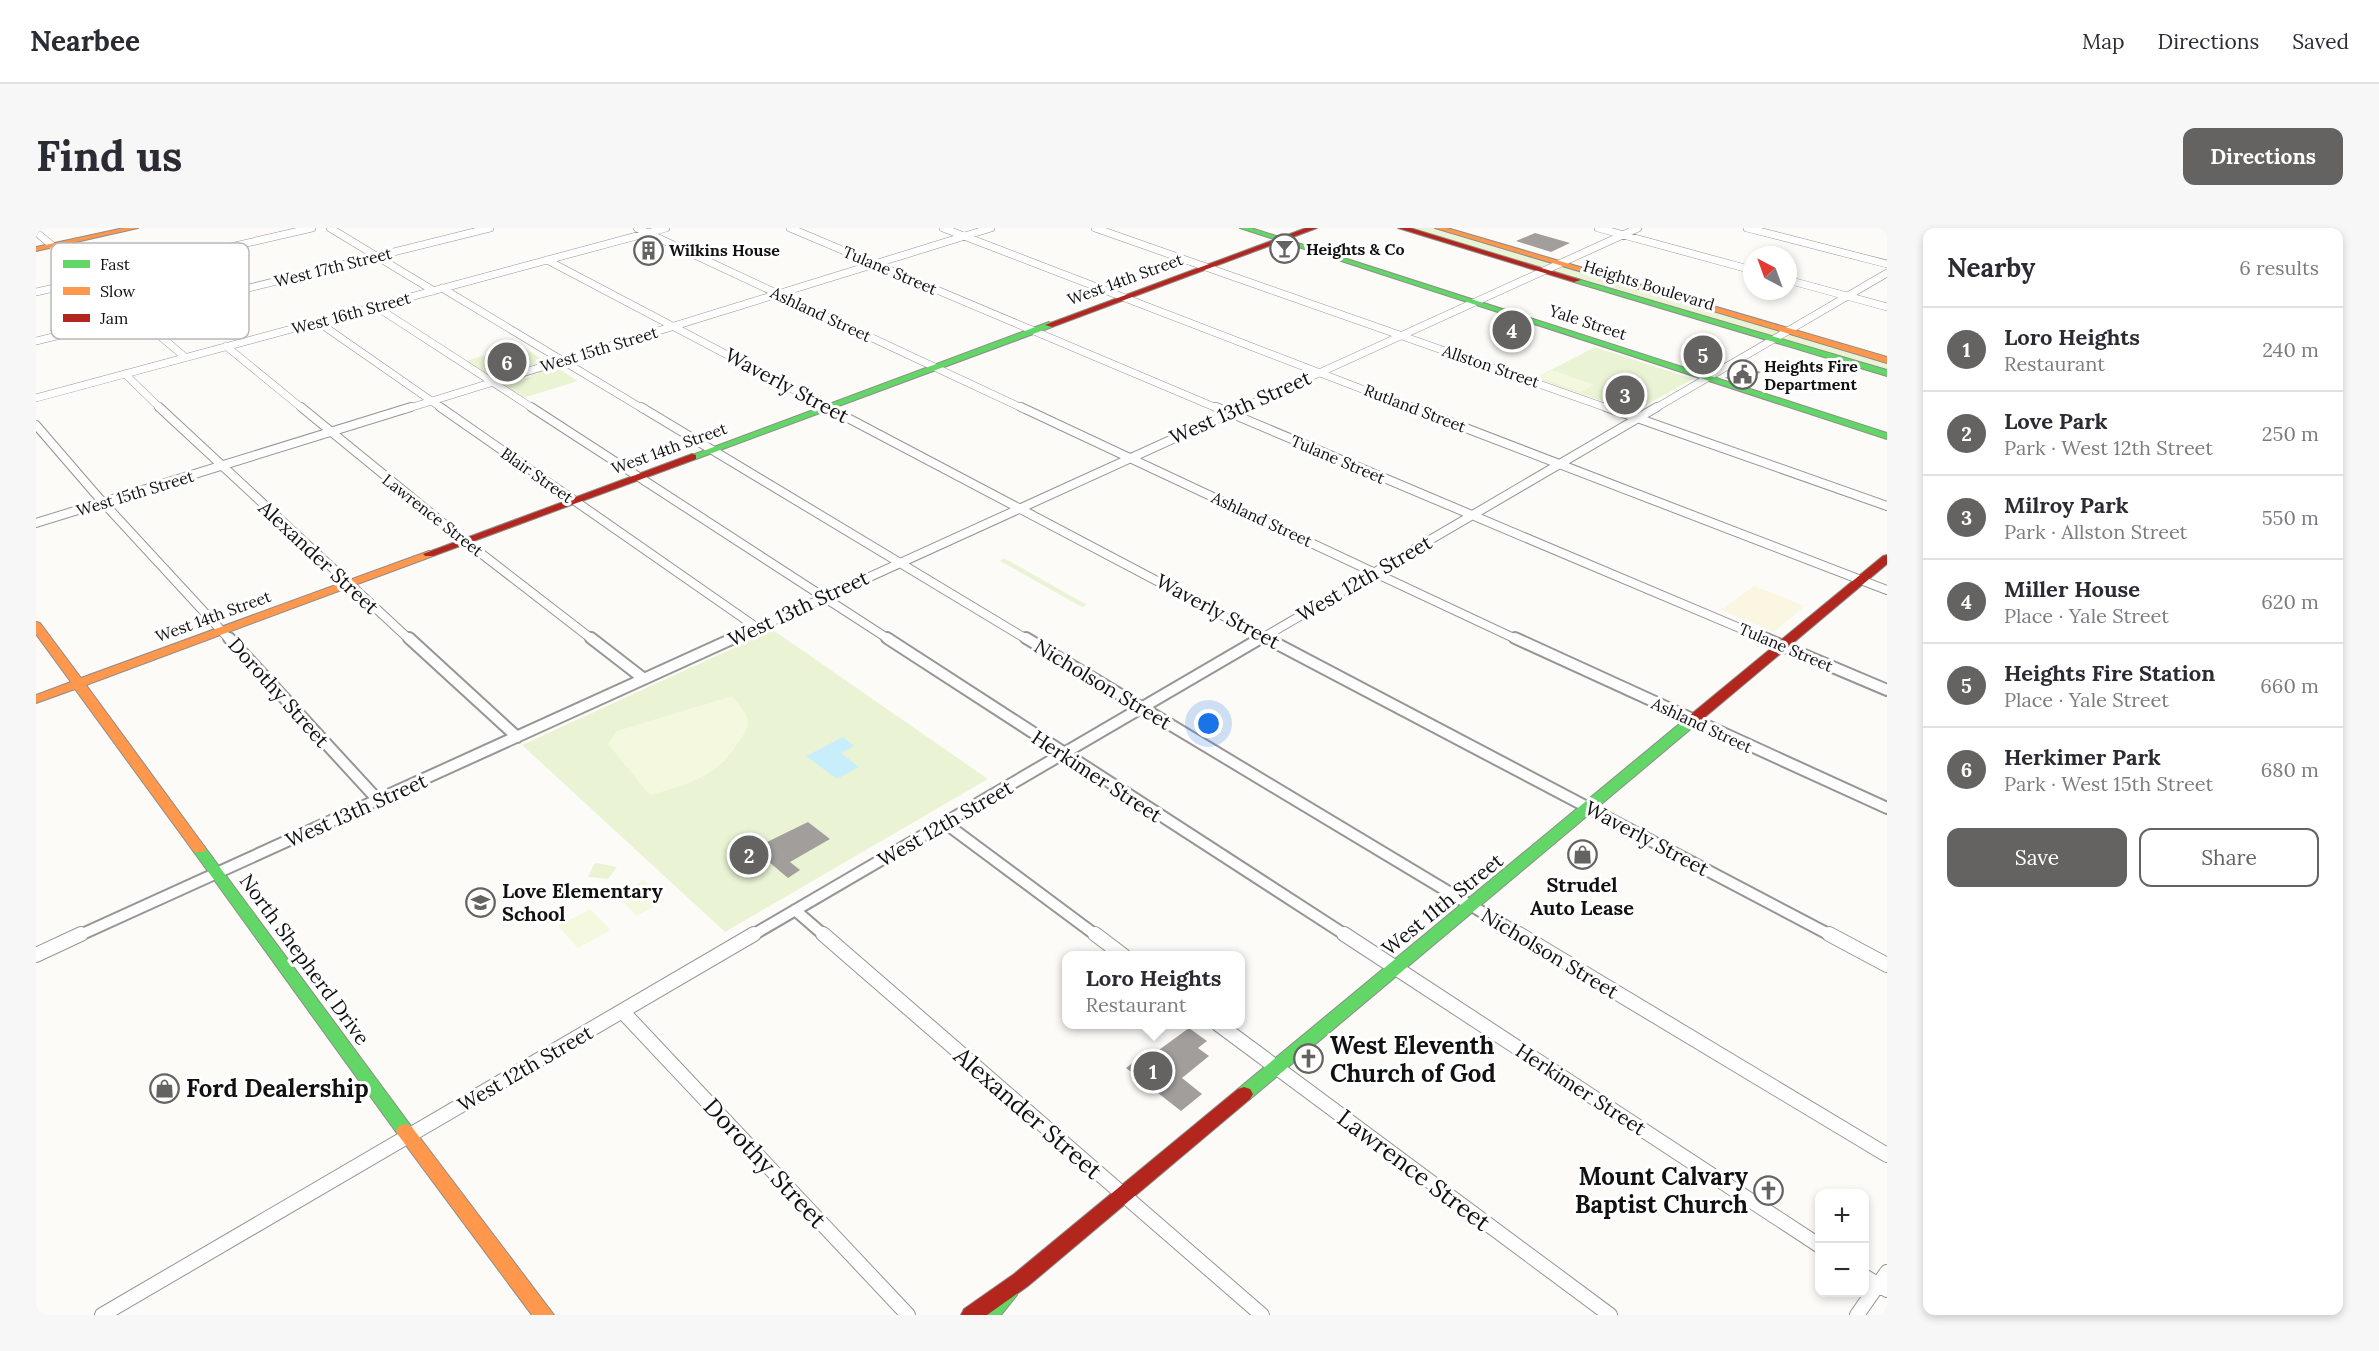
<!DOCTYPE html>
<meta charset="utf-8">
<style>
body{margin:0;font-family:Lora,serif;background:#f7f7f7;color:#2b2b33}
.controls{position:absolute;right:18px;bottom:18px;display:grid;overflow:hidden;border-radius:12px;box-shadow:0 3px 9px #0003}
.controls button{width:54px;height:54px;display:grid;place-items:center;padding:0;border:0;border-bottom:2px solid #e1e1e2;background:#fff;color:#2b2b33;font:30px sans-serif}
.compass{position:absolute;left:1707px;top:18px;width:54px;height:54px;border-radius:50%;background:#fff;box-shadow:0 3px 9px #0003;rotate:319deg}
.you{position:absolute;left:1173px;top:496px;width:21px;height:21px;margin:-15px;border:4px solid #fff;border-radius:50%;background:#1a73e8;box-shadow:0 0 0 9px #1a73e833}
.badge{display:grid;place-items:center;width:39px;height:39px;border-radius:50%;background:#646362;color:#fff;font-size:20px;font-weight:700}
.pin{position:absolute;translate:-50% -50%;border:3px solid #fff;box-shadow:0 2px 6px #0006}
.popup{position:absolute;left:1026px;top:723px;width:183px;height:78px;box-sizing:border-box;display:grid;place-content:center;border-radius:12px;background:#fff;filter:drop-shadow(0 2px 4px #0005);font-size:20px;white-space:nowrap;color:#7c7c81}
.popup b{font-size:22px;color:#2b2b33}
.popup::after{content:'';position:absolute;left:50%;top:100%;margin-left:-12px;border:12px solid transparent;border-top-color:#fff}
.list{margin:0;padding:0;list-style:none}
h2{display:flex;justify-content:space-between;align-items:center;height:78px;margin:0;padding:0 24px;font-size:26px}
h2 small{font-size:20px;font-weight:400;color:#7c7c81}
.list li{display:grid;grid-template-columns:39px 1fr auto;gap:18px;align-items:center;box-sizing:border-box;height:84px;padding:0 24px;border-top:2px solid #e1e1e2}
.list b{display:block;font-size:22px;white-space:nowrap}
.list p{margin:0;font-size:20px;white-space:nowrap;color:#7c7c81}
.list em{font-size:20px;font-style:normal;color:#7c7c81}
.actions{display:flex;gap:12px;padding:18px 24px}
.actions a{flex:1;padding:14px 0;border:2px solid #646362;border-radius:12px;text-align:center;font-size:21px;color:#646362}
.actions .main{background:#646362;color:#fff}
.map{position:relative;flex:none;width:1851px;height:1087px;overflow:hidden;border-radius:12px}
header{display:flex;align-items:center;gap:36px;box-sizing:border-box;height:84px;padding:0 30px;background:#fff;border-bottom:2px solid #e1e1e2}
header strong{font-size:28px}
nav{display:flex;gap:33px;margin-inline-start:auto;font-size:21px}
.intro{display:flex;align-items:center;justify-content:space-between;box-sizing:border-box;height:144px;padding:0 36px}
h1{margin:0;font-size:42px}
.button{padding:15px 27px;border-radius:12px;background:#646362;color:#fff;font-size:21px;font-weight:700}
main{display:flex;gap:36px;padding:0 36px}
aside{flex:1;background:#fff;border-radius:12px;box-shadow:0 3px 9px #0003}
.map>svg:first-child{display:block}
.farmland{fill:#fbf6e2}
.green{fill:#eaf4d5}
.pitch{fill:#f3f8df}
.water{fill:#c9eefb}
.building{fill:#a19e9c}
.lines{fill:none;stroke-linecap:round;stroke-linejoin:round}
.street-far3-casing{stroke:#979695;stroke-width:8}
.street-far2-casing{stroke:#979695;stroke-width:10}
.street-far1-casing{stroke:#979695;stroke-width:14}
.street-casing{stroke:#979695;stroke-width:16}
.fast-casing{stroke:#8e8d8b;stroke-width:2}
.slow-casing{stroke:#8e8d8b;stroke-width:2}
.jam-casing{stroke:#8e8d8b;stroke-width:2}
.street-far3{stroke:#fffefe;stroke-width:7}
.street-far2{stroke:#fffefe;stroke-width:8}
.street-far1{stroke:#fffefe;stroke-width:10}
.street{stroke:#fffefe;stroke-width:14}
.fast{fill:#63d668;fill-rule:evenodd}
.slow{fill:#ff974d;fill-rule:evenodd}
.jam{fill:#b3261e;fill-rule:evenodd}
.labels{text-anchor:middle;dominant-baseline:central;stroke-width:6;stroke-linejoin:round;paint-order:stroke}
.far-poi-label{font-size:16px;font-weight:bold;fill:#111;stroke:#fff;text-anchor:start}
.far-street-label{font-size:16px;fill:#111;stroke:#fff}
.street-label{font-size:20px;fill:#111;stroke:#fff}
.poi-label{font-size:20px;font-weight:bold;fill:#111;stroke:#fff}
.near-poi-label{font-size:24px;font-weight:bold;fill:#111;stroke:#fff;text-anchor:start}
.near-street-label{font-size:24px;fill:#111;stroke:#fff}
.key{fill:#fff;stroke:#b8b8b8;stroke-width:1.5}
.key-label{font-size:16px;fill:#111}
</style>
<header>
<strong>Nearbee</strong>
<nav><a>Map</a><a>Directions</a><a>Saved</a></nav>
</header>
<div class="intro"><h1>Find us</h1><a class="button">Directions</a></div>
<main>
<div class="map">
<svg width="1851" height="1087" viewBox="0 0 1851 1087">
<rect width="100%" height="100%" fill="#fdfbf7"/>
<path class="farmland" d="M 1718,358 L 1769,378 L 1738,404 L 1685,382 Z"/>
<path class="green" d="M 1371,0 L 1397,0 L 1851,135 L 1851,143 Z
M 483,117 L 513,135 L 458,150 L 430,133 Z
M 1559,119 L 1657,151 L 1598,184 L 1499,150 Z
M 517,137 L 542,153 L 487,170 L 466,157 L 468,154 L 485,147 L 490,150 L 496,148 L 492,145 Z
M 968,330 L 1051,377 L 1046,379 L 964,333 Z
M 737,402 L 952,551 L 689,704 L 486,517 Z
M 561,635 L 581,639 L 572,651 L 552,649 L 558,636 Z"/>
<path class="pitch" d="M 1516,142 L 1558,157 L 1545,164 L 1502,149 Z
M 696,468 C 702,476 713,486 712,497 C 711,502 706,509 703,513 C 685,547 649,558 614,567 L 572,516 L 581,503 Z
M 608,652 L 629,672 L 601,688 L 580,667 Z
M 554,681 L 575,702 L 542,720 L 522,698 Z"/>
<path class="water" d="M 807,509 L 818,518 L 805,525 L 823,539 L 801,551 L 770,528 Z"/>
<path class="building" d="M 1499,5 L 1534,15 L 1515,24 L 1480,13 Z
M 1664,120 L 1683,126 L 1670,134 L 1651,127 Z
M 1708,139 L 1725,144 L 1707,155 L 1689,150 Z
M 772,594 L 794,611 L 754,634 L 764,642 L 752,650 L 726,628 L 707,638 L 698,630 Z
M 1546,616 L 1560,623 L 1545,637 L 1531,630 Z
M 1153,800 L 1171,813 L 1162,820 L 1173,828 L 1146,850 L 1166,866 L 1145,883 L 1090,840 L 1111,824 L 1116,827 Z"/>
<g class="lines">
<defs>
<path id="street-far3" d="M 294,0 L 398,63
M 601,0 L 988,181
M 754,0 L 1183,181
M 907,0 L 1378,181
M 1059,0 L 1574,181
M 1562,0 L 1716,42
M 1711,0 L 1851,36
M 0,4 L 149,129
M 511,32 L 794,181
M 1752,52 L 1851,79
M 406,60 L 607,181
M 0,64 L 276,0
M 339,78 L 498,181
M 282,94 L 407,181
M 0,113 L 454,0
M 190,118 L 267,181
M 89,146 L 125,181
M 0,170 L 630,0
M 370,181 L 955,0
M 1204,181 L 1602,0
M 1618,181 L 1851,45"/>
<path id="street-far2" d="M 123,179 L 374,412
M 265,179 L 429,313 L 557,412
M 404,179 L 720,399
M 495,179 L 854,412
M 605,179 L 992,412
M 791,179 L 1233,412
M 985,179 L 1482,412
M 1180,179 L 1732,412
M 1375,179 L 1851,362
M 1570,179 L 1851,278
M 0,197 L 63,270 L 194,412
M 0,295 L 375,179
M 695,412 L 1207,179
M 1223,412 L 1621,179"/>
<path id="street-far1" d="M 193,410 L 342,572
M 373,410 L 481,509
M 555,410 L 608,451
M 851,410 L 1311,708
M 990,410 L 1486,708
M 1230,410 L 1796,708
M 1479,410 L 1851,580
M 1728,410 L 1851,462
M 909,595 L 1061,708
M 759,682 L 789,708
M 42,708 L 698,410
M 715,708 L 1225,410"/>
<path id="street" d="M 787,706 L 1226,1087
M 1059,706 L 1088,728
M 1308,706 L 1784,1018
M 1483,706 L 1851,927
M 1793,706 L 1851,737
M 0,727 L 45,706
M 586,783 L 872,1087
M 1182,796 L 1574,1087
M 1828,1048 L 1851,1062
M 66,1087 L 718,706
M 1821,1087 L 1851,1044"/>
<path id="fast" d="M 1204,0 L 1215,0 L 1851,205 L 1851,211 Z
M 1538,50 L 1851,142 L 1851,148 L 1538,54 Z
M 1013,94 L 1017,97 L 1016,99 L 660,231 L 652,231 L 651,229 Z
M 1658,487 L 1664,491 L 1663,494 L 1214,871 L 1208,873 L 1202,871 L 1199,866 L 1202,861 L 1653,488 Z
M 163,616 L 168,618 L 375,898 L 378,903 L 375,908 L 369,910 L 363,908 L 158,624 L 156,621 Z
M 971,1058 L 978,1061 L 981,1067 L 965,1087 L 942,1087 C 947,1076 959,1063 971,1058 Z"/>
<path id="slow" d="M 88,0 L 102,0 L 0,23 L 0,19 Z
M 1399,0 L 1411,0 L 1851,129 L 1851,135 Z
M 393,323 L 399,326 L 397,328 L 50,457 L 168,618 L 170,621 L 168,624 L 158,624 L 39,461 L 0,475 L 0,467 L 35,454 L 0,406 L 0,394 L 4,395 L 45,450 Z
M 369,896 L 375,898 L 518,1087 L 496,1087 L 363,908 L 360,903 L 363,898 Z"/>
<path id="jam" d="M 1270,0 L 1281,0 L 1016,99 L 1009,97 Z
M 1362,0 L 1374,0 L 1545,52 L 1538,54 Z
M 656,226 L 660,227 L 660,231 L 397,328 L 389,328 L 387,326 Z
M 1851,327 L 1851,336 L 1663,494 L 1653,494 L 1652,491 L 1653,488 L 1847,328 Z
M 1208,859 L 1214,861 L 1217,866 L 1214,871 L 992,1058 L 951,1087 L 925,1087 L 928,1081 L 978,1046 L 1202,861 Z"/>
</defs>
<use href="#street-far3" class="street-far3-casing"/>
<use href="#street-far2" class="street-far2-casing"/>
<use href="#street-far1" class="street-far1-casing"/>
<use href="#street" class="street-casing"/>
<use href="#fast" class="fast-casing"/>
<use href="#slow" class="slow-casing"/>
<use href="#jam" class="jam-casing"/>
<use href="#street-far3" class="street-far3"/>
<use href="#street-far2" class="street-far2"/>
<use href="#street-far1" class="street-far1"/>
<use href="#street" class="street"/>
<use href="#fast" class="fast"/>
<use href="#slow" class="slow"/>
<use href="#jam" class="jam"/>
</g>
<defs>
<symbol id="bar-ring" viewBox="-11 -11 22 22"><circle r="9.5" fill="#fff" stroke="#646362" stroke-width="1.5"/><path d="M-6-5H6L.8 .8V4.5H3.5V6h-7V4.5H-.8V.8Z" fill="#646362"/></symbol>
<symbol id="building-ring" viewBox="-11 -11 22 22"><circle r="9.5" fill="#fff" stroke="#646362" stroke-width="1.5"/><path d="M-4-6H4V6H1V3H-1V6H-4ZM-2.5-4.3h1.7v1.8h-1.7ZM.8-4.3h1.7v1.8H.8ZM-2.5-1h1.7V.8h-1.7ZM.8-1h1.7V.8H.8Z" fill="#646362"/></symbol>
<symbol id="civic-ring" viewBox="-11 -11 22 22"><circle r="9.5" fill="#fff" stroke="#646362" stroke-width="1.5"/><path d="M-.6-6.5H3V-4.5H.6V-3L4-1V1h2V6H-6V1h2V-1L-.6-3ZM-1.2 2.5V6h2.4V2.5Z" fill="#646362"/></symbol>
<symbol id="shop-ring" viewBox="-11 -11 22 22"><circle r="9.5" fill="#fff" stroke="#646362" stroke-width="1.5"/><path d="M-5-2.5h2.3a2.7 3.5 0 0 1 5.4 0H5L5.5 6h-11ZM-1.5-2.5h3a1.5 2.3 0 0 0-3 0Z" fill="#646362"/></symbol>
<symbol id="school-ring" viewBox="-11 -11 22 22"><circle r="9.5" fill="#fff" stroke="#646362" stroke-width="1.5"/><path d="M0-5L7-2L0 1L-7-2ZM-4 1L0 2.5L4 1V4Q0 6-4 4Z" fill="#646362"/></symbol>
<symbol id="church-ring" viewBox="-11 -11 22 22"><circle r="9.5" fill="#fff" stroke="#646362" stroke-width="1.5"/><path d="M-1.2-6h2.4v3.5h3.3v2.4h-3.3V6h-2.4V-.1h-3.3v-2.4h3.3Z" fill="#646362"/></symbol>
</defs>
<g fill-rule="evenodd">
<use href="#bar-ring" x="1232" y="4" width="33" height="33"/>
<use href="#building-ring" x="596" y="6" width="33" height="33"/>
<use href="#civic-ring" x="1690" y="130" width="33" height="33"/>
<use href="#shop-ring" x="1530" y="610" width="33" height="33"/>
<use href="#school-ring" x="428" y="658" width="33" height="33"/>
<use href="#church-ring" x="1256" y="814" width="33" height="33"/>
<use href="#shop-ring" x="112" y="844" width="33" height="33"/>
<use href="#church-ring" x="1716" y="946" width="33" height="33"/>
</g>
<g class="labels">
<g class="far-poi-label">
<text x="1270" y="21">Heights &amp; Co</text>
<text x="633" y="22">Wilkins House</text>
<text x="1728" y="138">Heights Fire<tspan x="1728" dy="18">Department</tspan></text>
</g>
<g class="far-street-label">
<text transform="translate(297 39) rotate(-14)">West 17th Street</text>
<text transform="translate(854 42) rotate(23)">Tulane Street</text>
<text transform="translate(1089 51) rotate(-20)">West 14th Street</text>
<text transform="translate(1613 57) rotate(17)">Heights Boulevard</text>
<text transform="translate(315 85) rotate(-15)">West 16th Street</text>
<text transform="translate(785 86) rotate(25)">Ashland Street</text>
<text transform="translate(1552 94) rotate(18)">Yale Street</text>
<text transform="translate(563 121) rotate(-17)">West 15th Street</text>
<text transform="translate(1455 138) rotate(19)">Allston Street</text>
<text transform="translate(1379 180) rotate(21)">Rutland Street</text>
<text transform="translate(633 220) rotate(-20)">West 14th Street</text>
<text transform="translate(1302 231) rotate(23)">Tulane Street</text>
<text transform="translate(501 247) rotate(35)">Blair Street</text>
<text transform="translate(99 265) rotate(-17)">West 15th Street</text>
<text transform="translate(397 287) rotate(38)">Lawrence Street</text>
<text transform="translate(1226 291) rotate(25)">Ashland Street</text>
<text transform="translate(177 388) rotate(-20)">West 14th Street</text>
<text transform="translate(1750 419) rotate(23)">Tulane Street</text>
<text transform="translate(1666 497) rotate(25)">Ashland Street</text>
</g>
<g class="street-label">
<text transform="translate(751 157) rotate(28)">Waverly Street</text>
<text transform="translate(1204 179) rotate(-24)">West 13th Street</text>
<text transform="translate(283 329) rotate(43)">Alexander Street</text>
<text transform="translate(1328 350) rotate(-30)">West 12th Street</text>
<text transform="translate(762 380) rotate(-25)">West 13th Street</text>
<text transform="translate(1182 383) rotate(28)">Waverly Street</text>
<text transform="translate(1067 456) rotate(31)">Nicholson Street</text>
<text transform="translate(243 464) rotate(48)">Dorothy Street</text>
<text transform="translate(1061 548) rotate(33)">Herkimer Street</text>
<text transform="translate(320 582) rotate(-24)">West 13th Street</text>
<text transform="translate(909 595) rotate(-30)">West 12th Street</text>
<text transform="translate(1611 610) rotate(28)">Waverly Street</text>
<text transform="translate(1406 676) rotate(-39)">West 11th Street</text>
<text transform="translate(1514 725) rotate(31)">Nicholson Street</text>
<text transform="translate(269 731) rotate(54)">North Shepherd Drive</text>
<text transform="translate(489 840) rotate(-30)">West 12th Street</text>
<text transform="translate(1545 861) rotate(33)">Herkimer Street</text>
</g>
<g class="poi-label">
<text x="1546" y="656">Strudel<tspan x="1546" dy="23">Auto Lease</tspan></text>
<text x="466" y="662" text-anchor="start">Love Elementary<tspan x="466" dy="23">School</tspan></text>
</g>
<g class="near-poi-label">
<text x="1294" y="817">West Eleventh<tspan x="1294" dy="28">Church of God</tspan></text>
<text x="150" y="860">Ford Dealership</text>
<text x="1712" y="948" text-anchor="end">Mount Calvary<tspan x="1712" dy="28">Baptist Church</tspan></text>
</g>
<g class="near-street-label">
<text transform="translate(992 885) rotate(41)">Alexander Street</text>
<text transform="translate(729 935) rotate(47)">Dorothy Street</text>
<text transform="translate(1378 942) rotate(37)">Lawrence Street</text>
</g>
</g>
<rect x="15" y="15" width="198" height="96" rx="9" class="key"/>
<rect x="27" y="32" width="27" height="8" fill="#63d668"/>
<rect x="27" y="59" width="27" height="8" fill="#ff974d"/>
<rect x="27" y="86" width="27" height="8" fill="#b3261e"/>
<g class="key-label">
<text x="64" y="42">Fast</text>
<text x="64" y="69">Slow</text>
<text x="64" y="96">Jam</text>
</g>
</svg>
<div class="controls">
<button>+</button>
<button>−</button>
</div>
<svg class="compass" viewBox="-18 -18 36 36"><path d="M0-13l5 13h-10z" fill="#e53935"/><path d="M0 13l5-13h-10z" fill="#7c7c81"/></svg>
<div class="you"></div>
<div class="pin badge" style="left:1117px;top:843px">1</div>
<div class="popup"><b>Loro Heights</b>Restaurant</div>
<div class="pin badge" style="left:713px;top:627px">2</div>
<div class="pin badge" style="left:1589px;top:167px">3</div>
<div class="pin badge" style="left:1476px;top:102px">4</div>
<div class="pin badge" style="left:1667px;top:127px">5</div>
<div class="pin badge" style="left:471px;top:134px">6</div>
</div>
<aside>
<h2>Nearby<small>6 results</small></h2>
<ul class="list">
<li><span class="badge">1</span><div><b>Loro Heights</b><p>Restaurant</p></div><em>240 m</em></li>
<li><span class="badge">2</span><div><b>Love Park</b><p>Park · West 12th Street</p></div><em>250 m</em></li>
<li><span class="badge">3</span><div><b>Milroy Park</b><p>Park · Allston Street</p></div><em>550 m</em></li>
<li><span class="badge">4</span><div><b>Miller House</b><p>Place · Yale Street</p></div><em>620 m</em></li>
<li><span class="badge">5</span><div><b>Heights Fire Station</b><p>Place · Yale Street</p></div><em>660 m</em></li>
<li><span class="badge">6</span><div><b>Herkimer Park</b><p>Park · West 15th Street</p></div><em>680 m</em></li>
</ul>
<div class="actions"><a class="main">Save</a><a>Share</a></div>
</aside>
</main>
